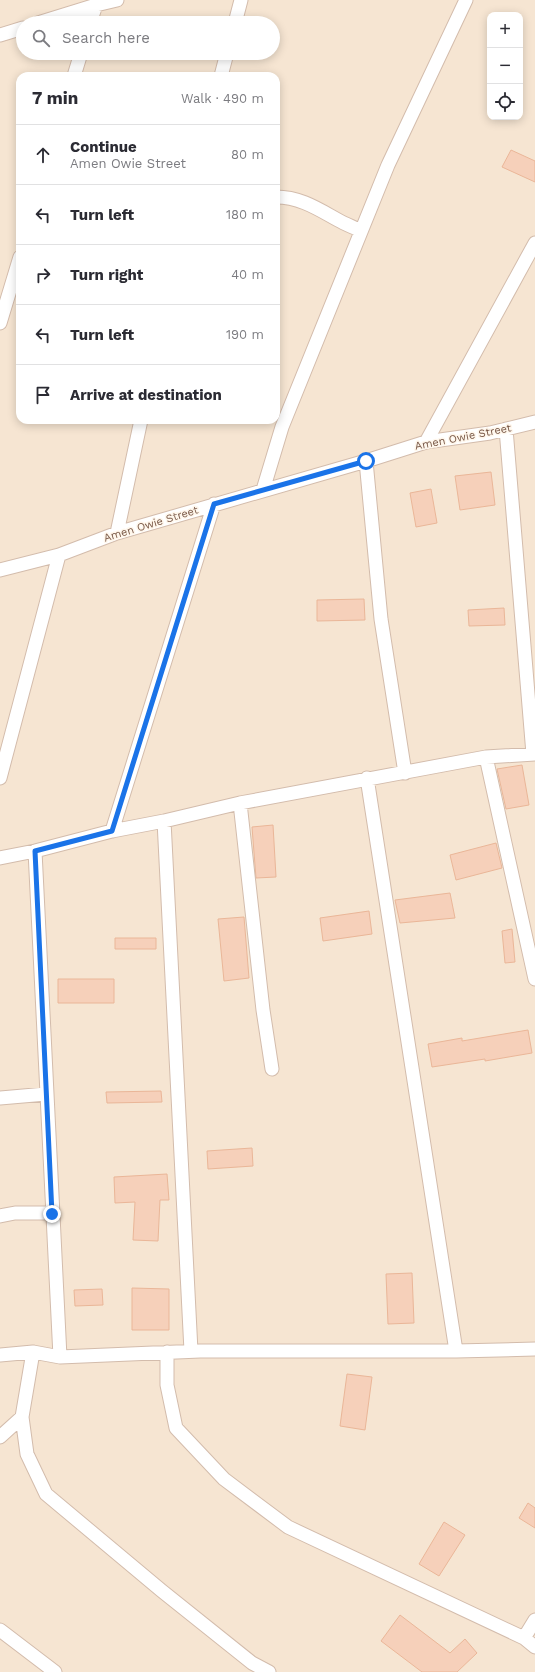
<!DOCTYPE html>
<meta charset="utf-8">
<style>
body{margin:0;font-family:"Work Sans",sans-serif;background:#f7f7f7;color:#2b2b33}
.controls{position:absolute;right:12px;top:12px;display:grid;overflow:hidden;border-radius:8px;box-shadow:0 2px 10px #0003}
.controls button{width:36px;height:36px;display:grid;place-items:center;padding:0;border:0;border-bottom:1px solid #e1e1e2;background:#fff;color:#2b2b33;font:20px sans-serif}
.stop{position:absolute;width:12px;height:12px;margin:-9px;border:3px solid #1a73e8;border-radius:50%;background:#fff}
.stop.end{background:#1a73e8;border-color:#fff;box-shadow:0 1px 4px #0008}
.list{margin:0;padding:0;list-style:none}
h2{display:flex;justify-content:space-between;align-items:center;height:52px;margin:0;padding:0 16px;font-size:17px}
h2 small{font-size:13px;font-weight:400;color:#7c7c81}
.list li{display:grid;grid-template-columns:26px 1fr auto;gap:12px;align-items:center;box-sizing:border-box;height:60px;padding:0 16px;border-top:1px solid #e1e1e2}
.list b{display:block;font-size:15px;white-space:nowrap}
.list p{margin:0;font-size:13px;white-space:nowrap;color:#7c7c81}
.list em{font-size:13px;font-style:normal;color:#7c7c81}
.icon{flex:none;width:22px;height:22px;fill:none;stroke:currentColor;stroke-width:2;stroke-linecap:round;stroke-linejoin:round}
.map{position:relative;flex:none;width:535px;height:1672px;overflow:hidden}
.search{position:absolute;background:#fff;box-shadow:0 2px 10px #0003;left:16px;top:16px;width:264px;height:44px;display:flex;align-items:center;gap:10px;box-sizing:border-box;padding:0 14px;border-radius:22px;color:#7c7c81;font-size:15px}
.panel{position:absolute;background:#fff;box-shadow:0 2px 10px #0003;left:16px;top:72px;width:264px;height:352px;border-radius:12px}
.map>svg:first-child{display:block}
.residential{fill:#f6e5d2;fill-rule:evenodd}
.building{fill:#f6d0ba;stroke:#eab698}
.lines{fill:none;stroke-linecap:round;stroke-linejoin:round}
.minor-casing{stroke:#d3bcac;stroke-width:15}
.minor{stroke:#fff;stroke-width:13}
.route{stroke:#1a73e8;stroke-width:5}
.labels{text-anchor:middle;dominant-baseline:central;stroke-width:3;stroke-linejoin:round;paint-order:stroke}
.street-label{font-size:11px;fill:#795847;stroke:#fff7ec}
</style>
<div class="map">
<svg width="535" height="1672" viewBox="0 0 535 1672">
<rect width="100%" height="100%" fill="#fef3e4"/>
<path class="residential" d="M 0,0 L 535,0 L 535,1672 L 0,1672 ZM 490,15 L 520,15 L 520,117 L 490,117 ZM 23,23 L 273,23 L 273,53 L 23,53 ZM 20,76 L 276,76 L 276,420 L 20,420 Z"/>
<path class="building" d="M 511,150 L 535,161 L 535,182 L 502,167 Z
M 491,472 L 495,505 L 460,510 L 455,476 Z
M 431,489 L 437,523 L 416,527 L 410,493 Z
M 364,599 L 365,620 L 317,621 L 317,600 Z
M 504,608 L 505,625 L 469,626 L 468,610 Z
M 522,765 L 529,805 L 506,809 L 497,769 Z
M 273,825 L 276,877 L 256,878 L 252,827 Z
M 496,843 L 502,868 L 456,880 L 450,855 Z
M 450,893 L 455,918 L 400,923 L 395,900 Z
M 369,911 L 372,934 L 323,941 L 320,918 Z
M 244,917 L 249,978 L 224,981 L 218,919 Z
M 512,929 L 515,962 L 505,963 L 502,931 Z
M 115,938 L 156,938 L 156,949 L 115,949 Z
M 58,979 L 114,979 L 114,1003 L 58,1003 Z
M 528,1030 L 532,1053 L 485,1061 L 485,1059 L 432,1067 L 428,1044 L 462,1038 L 462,1041 Z
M 161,1091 L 162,1102 L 107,1103 L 106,1092 Z
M 252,1148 L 253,1166 L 208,1169 L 207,1151 Z
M 167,1174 L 169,1200 L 160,1200 L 158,1241 L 133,1240 L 135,1202 L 115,1203 L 114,1177 Z
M 412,1273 L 414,1323 L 388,1324 L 386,1274 Z
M 132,1288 L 169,1289 L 169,1330 L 132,1330 Z
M 102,1289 L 103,1305 L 75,1306 L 74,1290 Z
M 347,1374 L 372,1377 L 365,1430 L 340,1426 Z
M 528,1503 L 535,1508 L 535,1528 L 519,1518 Z
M 444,1522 L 465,1535 L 439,1576 L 419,1564 Z
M 400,1615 L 450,1653 L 465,1639 L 477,1653 L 457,1672 L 422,1672 L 381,1641 Z"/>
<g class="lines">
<defs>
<path id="minor" d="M 38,23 L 96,5 L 117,0
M 90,23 L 96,5
M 235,23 L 241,0
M 0,35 L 23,28
M 74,76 L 81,53
M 221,76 L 227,53
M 276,197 C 300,197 318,209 338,220 C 345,224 353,227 361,231
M 0,323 L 20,257
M 506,429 L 533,754
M 426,442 L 535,243
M 366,461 L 381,619 L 405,773
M 263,490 L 282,427 L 388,165 L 466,0
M 117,533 L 141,420
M 0,570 L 59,555 L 117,533 L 366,461 L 426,442 L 490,433 L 535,422
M 486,757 L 535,979
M 0,778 L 59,555
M 367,778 L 456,1351
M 240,803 L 263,1010 L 272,1069
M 164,821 L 191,1351
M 112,831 L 214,504
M 35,851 L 60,1357
M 0,858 L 35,851 L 112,831 L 164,821 L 240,803 L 486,757 L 535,754
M 0,1098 L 46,1094
M 0,1216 L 15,1213 L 52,1213
M 33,1352 L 22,1417 L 27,1454 L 46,1494 L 162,1591 L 252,1663 L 269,1672
M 167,1352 L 167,1385 L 176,1428 L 224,1479 L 288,1527 L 524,1638 L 535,1647
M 0,1355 L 33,1352 L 60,1357 L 200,1351 L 456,1351 L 535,1349
M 0,1437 L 22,1417
M 0,1630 L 55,1672
M 524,1638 L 535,1620"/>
</defs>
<use href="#minor" class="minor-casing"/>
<use href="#minor" class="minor"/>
</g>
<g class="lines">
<path class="route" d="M 52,1214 L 35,851 L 112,831 L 214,504 L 366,461"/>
</g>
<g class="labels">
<g class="street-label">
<text transform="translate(463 437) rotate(-11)">Amen Owie Street</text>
<text transform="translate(151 524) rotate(-17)">Amen Owie Street</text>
</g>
</g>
</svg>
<div class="controls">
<button>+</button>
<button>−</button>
<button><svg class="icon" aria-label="locate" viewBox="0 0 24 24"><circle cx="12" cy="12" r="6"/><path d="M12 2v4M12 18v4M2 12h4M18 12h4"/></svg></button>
</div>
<div class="stop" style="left:366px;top:461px"></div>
<div class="stop end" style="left:52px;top:1214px"></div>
<div class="search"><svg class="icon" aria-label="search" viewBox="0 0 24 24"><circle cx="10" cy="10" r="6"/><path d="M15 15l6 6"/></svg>Search here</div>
<section class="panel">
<h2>7 min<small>Walk · 490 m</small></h2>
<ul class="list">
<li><svg class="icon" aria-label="ahead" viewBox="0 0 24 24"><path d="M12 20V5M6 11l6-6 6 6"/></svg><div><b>Continue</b><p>Amen Owie Street</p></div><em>80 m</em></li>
<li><svg class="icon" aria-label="left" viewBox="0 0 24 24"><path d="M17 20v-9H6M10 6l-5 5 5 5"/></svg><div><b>Turn left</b></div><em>180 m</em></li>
<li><svg class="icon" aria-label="right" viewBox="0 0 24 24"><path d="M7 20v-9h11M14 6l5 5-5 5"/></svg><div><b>Turn right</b></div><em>40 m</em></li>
<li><svg class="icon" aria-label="left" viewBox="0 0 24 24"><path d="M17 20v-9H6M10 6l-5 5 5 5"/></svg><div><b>Turn left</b></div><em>190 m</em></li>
<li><svg class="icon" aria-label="arrive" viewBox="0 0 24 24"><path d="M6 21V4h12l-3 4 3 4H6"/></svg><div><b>Arrive at destination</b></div></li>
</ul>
</section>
</div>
